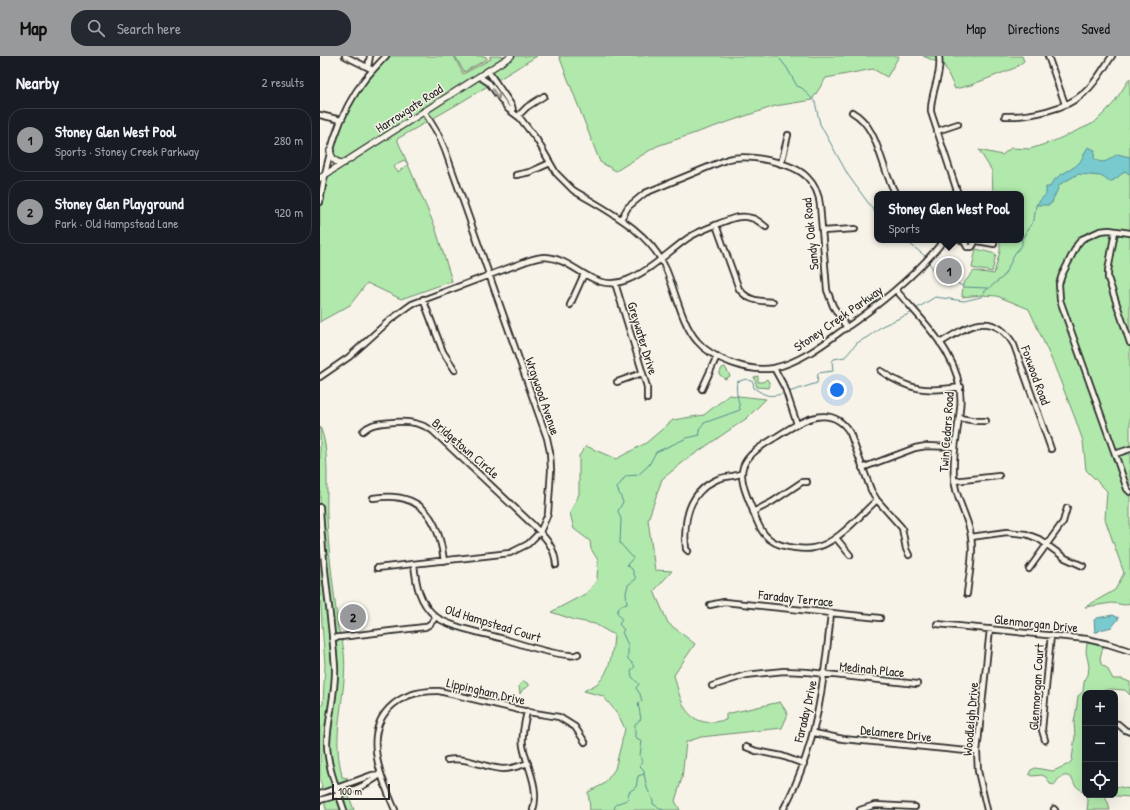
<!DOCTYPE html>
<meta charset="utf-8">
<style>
body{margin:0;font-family:"Patrick Hand",sans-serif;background:#242831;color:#f1f3f6}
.controls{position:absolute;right:12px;bottom:12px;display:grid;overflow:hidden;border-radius:8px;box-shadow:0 4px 16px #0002}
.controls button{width:36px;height:36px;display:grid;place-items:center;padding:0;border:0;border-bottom:1px solid #363941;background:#171b24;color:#f1f3f6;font:20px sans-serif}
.scale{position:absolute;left:12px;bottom:10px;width:58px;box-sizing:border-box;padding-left:4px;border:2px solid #2b2b2b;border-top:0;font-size:11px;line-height:14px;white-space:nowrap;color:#2b2b2b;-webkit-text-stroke:3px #f7f3e8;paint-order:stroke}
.you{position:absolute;left:517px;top:334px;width:14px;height:14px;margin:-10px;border:3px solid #fff;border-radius:50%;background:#1a73e8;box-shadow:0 0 0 6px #1a73e833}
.badge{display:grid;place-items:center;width:26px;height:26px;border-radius:50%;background:#98999b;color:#111;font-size:13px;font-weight:700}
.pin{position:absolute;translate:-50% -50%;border:2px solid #fff;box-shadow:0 1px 4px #0006}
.popup{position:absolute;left:554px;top:135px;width:150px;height:52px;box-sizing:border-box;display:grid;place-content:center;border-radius:8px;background:#171b24;filter:drop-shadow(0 1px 3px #0005);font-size:13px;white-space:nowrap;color:#9ea1a6}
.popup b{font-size:15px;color:#f1f3f6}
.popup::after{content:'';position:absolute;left:50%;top:100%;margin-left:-8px;border:8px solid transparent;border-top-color:#171b24}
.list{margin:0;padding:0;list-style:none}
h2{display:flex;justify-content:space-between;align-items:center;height:52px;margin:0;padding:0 16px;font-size:17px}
h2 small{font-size:13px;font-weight:400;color:#9ea1a6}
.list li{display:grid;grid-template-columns:26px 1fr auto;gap:12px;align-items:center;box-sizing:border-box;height:64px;margin:0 8px 8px;padding:0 8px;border:1px solid #363941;border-radius:16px}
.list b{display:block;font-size:15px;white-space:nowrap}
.list p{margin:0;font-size:13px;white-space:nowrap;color:#9ea1a6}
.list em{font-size:13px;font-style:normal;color:#9ea1a6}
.icon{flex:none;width:22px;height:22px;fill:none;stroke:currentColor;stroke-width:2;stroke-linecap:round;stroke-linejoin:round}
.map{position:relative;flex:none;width:810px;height:754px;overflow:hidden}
header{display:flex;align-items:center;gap:24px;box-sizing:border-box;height:56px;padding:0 20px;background:#98999b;color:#111}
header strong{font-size:19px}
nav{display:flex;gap:22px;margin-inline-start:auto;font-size:14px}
.search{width:280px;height:36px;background:#242831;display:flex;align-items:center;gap:10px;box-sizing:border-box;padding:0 14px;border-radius:16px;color:#9ea1a6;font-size:15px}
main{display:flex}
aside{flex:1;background:#171b24}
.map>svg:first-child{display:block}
.built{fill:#f0dcd2}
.green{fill:#b1e9ad;stroke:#6e8a6c;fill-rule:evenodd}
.water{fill:#78cacf;stroke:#598a8d}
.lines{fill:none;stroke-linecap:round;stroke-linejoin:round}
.stream{stroke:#598a8d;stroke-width:1}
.minor-casing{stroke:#2b2b2b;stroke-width:8}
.major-casing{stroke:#2b2b2b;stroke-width:8}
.minor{stroke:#f7f3e8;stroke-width:4.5}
.major{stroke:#f7f3e8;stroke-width:5.5}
.oneway{stroke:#918f8a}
.labels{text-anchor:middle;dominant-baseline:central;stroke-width:3;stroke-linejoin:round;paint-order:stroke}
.street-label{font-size:13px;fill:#2b2b2b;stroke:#f7f3e8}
</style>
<header>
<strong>Map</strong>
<div class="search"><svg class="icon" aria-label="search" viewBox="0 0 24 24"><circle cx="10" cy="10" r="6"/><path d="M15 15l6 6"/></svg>Search here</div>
<nav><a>Map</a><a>Directions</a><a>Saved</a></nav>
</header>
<main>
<aside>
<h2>Nearby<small>2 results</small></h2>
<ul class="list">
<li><span class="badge">1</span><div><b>Stoney Glen West Pool</b><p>Sports · Stoney Creek Parkway</p></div><em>280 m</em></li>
<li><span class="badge">2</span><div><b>Stoney Glen Playground</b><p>Park · Old Hampstead Lane</p></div><em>920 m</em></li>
</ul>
</aside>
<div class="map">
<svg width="810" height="754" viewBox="0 0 810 754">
<rect width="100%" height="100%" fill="#f7f3e8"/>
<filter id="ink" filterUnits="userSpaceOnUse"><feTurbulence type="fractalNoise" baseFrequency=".025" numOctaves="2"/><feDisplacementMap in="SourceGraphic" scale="8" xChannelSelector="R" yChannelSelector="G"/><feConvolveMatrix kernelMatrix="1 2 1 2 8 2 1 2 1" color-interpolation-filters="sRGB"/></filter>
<g filter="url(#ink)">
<path class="built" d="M 134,0 L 170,0 L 172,3 L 143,18 Z"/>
<path class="green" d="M 66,0 L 134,0 L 143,18 L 171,3 L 170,0 L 217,0 L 138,48 L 77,83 L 115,171 L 132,225 L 81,243 L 47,227 L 30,249 L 1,265 L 0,267 L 0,122 L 19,107 L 10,95 L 31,44 ZM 84,104 L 88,108 L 78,116 L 74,111 L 79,106 L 80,106 Z
M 135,0 L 165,0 L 167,3 L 144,16 Z
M 239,0 L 579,0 L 567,21 L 553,13 L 506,22 L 492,44 L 455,50 L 337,90 L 296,115 L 280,106 Z
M 603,0 L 702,0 L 704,5 L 695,12 L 651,29 L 635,33 L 624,9 Z
M 810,22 L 810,547 L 805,549 L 792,547 L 765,551 L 795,534 L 804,517 L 785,463 L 787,435 L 766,414 L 763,385 L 755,362 L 734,309 L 709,253 L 677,240 L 662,239 L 642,241 L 643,228 L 654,215 L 674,218 L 680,195 L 680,184 L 701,184 L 701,138 L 673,138 L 672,115 L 659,94 L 682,99 L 691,92 L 710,93 L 734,85 L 774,67 L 793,48 Z
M 656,193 L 676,198 L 672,216 L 652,212 Z
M 405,311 L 410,320 L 405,323 L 399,318 L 402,312 Z
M 438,320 L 438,326 L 443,326 L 447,323 L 450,328 L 449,332 L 437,331 L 434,321 Z
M 409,339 L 446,343 L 427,362 L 366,404 L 342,423 L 328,464 L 335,514 L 352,515 L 334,535 L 348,567 L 375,588 L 354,619 C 359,637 362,661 384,666 C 391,667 399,665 406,664 L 406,658 L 460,646 L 468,658 L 462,672 L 381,681 L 366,686 L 362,722 L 355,745 L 360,754 L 268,754 L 270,752 L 268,736 L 284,728 L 295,713 L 305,673 L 298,658 L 283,640 L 264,635 C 268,632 274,630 278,627 C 290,617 293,594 294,579 L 275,568 L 255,564 L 231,556 L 267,537 L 277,524 L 278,504 L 271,493 L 270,485 L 254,473 L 250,457 L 259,438 L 259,400 L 266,390 L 296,403 L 326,387 L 353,364 L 384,359 Z
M 0,371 C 10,392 6,435 7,459 C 8,496 14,534 18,572 C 34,611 16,653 18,693 C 18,703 21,712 22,721 L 28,722 L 28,724 L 24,727 L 25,729 L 4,737 L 3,734 L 1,734 L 2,730 L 0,726 L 0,651 L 3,648 L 5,609 L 0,539 Z
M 40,552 L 41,569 L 27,570 L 26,553 Z
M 767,587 L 773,587 L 783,591 L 780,602 L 781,608 L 787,612 L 793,623 L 802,623 L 810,626 L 810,639 L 805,634 L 789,633 L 776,637 L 765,637 C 765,647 763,668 765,676 L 765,738 C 762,734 758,732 755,729 C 753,726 754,725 752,723 C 746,716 737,722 735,729 L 730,728 L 726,721 L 722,719 L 712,720 L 709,718 L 711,714 L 715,712 L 733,715 L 749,708 L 752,704 L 755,680 L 754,666 L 756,656 L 758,640 L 763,636 L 764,626 L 768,619 L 769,610 L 766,596 Z
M 203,625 L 209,628 L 209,630 L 203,633 L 200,638 L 199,630 Z
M 795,730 L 810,733 L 810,741 L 786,739 L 786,744 L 788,746 L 790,754 L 767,754 L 768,747 L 766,739 L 795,739 Z
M 27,735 L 34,754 L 6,754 L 4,743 Z"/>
<path class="water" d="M 768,91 L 775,94 L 774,102 C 782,110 789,104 797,98 L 810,101 L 810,117 L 809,118 L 805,115 L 797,122 L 790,126 L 781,120 L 758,118 L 739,129 C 738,136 733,140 732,147 L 729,149 L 716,149 L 726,138 L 726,131 L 730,131 C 734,119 750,116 759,107 C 762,104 765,95 768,91 Z
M 626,203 L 630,209 L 635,205 L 640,209 L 630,220 L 619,210 Z
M 793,559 L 799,562 L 792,571 L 780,574 L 778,576 L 775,576 L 774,564 L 777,562 Z"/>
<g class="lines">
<path class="stream" d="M 460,3 L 467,12 L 477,30 L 482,32 L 495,46 L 500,68 L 528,119 L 557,159
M 585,184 L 605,200
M 608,206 L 612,211 L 613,216 L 621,219 L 627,230 L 631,230 L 632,226 L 637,227 L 644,231 L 668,232
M 596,253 L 615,241 L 644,245 L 661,241 L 664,236 L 683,221 L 691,206 L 695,197 L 702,189 L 702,183 L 706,176 L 714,164 L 716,149
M 469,336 L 497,327 L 498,317 L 513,315 L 512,305 L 514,303 L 525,301 L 537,287 L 549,280 L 562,270 L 591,257
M 324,718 L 327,732 L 333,745 L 333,748 L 343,754
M 294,754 L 296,748 L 307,744 L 309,736 L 316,731 L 318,720 L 324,718 L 324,714 L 320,710 L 322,706 L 320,699 L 322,685 L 315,681 L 315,668 L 321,663 L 318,647 L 322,645 L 320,638 L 316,632 L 319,628 L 312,621 L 311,615 L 315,610 L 308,603 L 308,589 L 302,576 L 304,574 L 299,568 L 302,564 L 297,556 L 300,550 L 307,548 L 306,537 L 308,529 L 316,523 L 312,513 L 307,509 L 313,502 L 300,487 L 301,463 L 298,455 L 303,446 L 297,432 L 306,420 L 318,419 L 329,409 L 336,396 L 367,382 L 380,379 L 379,373 L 384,367 L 420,354 C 419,344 415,336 417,326 L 426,323 L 433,326 L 434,332 C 446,340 448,341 462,338"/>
<defs>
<path id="minor" d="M 25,0 L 53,14
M 619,0 C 622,20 610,37 611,56 L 638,138
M 728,0 L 745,48
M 48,11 L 50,0
M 168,15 L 192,50 L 193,55
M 160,21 L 169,27 L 188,53 L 200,62 L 217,84 L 236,117 L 253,134 C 287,155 329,174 346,213 C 355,234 362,268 377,285 C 392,303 430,317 454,312 C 479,306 500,291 520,276 C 558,250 595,221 624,184
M 532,56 C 560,72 560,112 576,138
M 0,59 L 21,64
M 198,60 L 207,51 L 224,40
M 685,60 C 709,61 747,53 764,37 C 776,27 783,13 792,0
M 617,75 L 638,68
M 461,108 L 468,79
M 196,119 L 210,116 L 230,107
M 0,146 C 7,102 17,59 45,23 C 52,15 59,7 66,0
M 301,163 L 308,151 L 325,137 L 408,103 C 428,98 472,106 487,121 C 495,129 499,138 500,149 L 507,234 L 513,250 L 527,272
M 396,169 L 419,233 C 428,245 439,245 453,246
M 502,175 L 535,173
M 795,175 L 788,215 L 788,222 L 810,287
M 810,177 L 789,174 L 780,175 L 762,183 L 757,189 L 742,219 L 739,228 L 740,244 L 795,398 L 810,393
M 641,184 L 647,185 L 645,187 L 647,191 L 652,191 L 654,188 L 653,185 L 647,184
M 652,184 L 674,188 L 674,184
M 295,227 L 327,331 L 327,343
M 576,234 C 605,268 646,304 640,353 C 638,376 632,399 634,422 C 635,441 646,457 650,475 C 655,495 649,518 647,538
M 103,243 L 123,296 L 135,314
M 250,249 L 264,218
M 620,287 C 647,270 673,253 694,289 L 731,393
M 454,312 L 465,332 L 477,368
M 561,315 C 589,335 607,336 641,331
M 0,321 L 29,301 L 70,264 L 92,248 L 207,205 C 213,203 219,201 225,201 C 257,203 272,238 307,224 C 330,215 348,196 368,182 C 377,176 388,172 398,168 C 408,164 420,158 431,162 C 437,163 442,168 446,171
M 297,326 L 322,317
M 382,333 L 397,300
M 639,362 L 657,365 L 666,365
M 43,375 C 49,369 55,368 63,367 C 82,365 97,364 113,375 L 213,469 C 225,481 235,491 236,509
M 795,398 L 807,433 L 810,436
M 542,412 L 595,392 L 606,390 L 635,391
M 634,425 L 679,420
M 53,442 C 60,441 67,440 74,441 C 110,444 120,474 124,505
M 557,444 C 540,459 516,489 493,492 C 485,494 477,492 469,491 C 446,487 440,475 433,455 C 428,442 419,425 423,411 C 428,397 445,388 456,381 C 479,366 511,345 530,377 L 551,434 L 557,444 L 582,472 L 586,493 L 589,499
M 0,451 C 2,505 11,558 15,611 C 16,637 8,661 7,687 C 7,710 17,733 24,754
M 433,456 L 452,446 L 482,426 L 487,426
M 651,481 L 687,476 L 706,478 L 719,483 L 745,502 L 763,510
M 516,482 L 530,499
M 368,495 L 366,493 C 363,464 368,436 398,423 C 406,420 415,421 422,417
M 94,508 C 96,528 99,546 115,560 C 128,571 167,578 184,583 C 204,589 229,598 249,599 C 253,600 256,599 258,598
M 57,512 L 190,497 L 208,488 L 220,476 L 228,458 L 231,414 L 230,396 L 227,382 L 125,94 L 118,78 L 104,55
M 709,513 L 743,466 L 747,452
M 390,549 L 404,546 L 560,562
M 617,568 L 767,583 L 788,588 L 810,595
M 12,582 L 105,571 L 110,568 L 116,561
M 392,630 L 426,619 L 464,615 L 487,616 L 597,628
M 207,655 C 205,667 201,678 203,690 C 207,712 220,731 213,754
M 798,668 L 805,674 L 810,676
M 494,677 L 523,683 L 657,696
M 725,684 L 722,674 L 731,579
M 426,691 L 436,695 L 462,700 L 484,708
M 127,704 C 147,700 164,712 183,713 C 192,713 200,710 208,707
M 0,738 L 52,719 L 61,718 C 45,732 20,739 0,744
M 734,753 L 735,754
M 75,754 C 68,737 60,720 57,702 C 49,659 77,634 119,635 L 208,656 L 239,661 L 255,671 L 265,686
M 463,754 C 497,692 504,626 511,557
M 540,754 L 555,749 L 595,751
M 667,754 L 658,715 L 657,696 L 670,573"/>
<path id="major" d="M 10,95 C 12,103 15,107 24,107
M 0,122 L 191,0
M 0,140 L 1,142"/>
</defs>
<use href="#minor" class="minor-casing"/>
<use href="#major" class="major-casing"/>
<use href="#minor" class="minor"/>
<use href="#major" class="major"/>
</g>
<defs><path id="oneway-shaft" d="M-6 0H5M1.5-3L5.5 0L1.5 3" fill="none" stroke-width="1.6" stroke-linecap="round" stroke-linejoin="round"/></defs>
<use class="oneway" href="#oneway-shaft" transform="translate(176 38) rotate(56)"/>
</g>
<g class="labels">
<g class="street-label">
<text transform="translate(89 52) rotate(-33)">Harrowgate Road</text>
<text transform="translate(490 178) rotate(-96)">Sandy Oak Road</text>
<text transform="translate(518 262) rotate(-35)">Stoney Creek Parkway</text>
<text transform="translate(323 282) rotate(73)">Greywater Drive</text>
<text transform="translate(716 319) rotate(70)">Foxwood Road</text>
<text transform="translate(223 340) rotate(71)">Wraywood Avenue</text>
<text transform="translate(626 376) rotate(-86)">Twin Cedars Road</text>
<text transform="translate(146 392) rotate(41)">Bridgetown Circle</text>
<text transform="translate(476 542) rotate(6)">Faraday Terrace</text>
<text transform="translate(173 567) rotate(17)">Old Hampstead Court</text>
<text transform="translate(716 567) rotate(6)">Glenmorgan Drive</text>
<text transform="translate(552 613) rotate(6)">Medinah Place</text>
<text transform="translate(716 631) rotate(-86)">Glenmorgan Court</text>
<text transform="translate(166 635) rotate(13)">Lippingham Drive</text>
<text transform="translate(485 655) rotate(-77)">Faraday Drive</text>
<text transform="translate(650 663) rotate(-85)">Woodleigh Drive</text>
<text transform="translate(576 677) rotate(6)">Delamere Drive</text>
</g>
</g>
</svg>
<div class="controls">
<button>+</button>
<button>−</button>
<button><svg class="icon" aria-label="locate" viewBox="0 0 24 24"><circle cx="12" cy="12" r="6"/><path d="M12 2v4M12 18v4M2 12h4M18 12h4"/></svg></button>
</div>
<div class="scale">100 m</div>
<div class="you"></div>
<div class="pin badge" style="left:629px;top:215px">1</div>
<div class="popup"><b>Stoney Glen West Pool</b>Sports</div>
<div class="pin badge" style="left:33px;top:561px">2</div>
</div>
</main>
